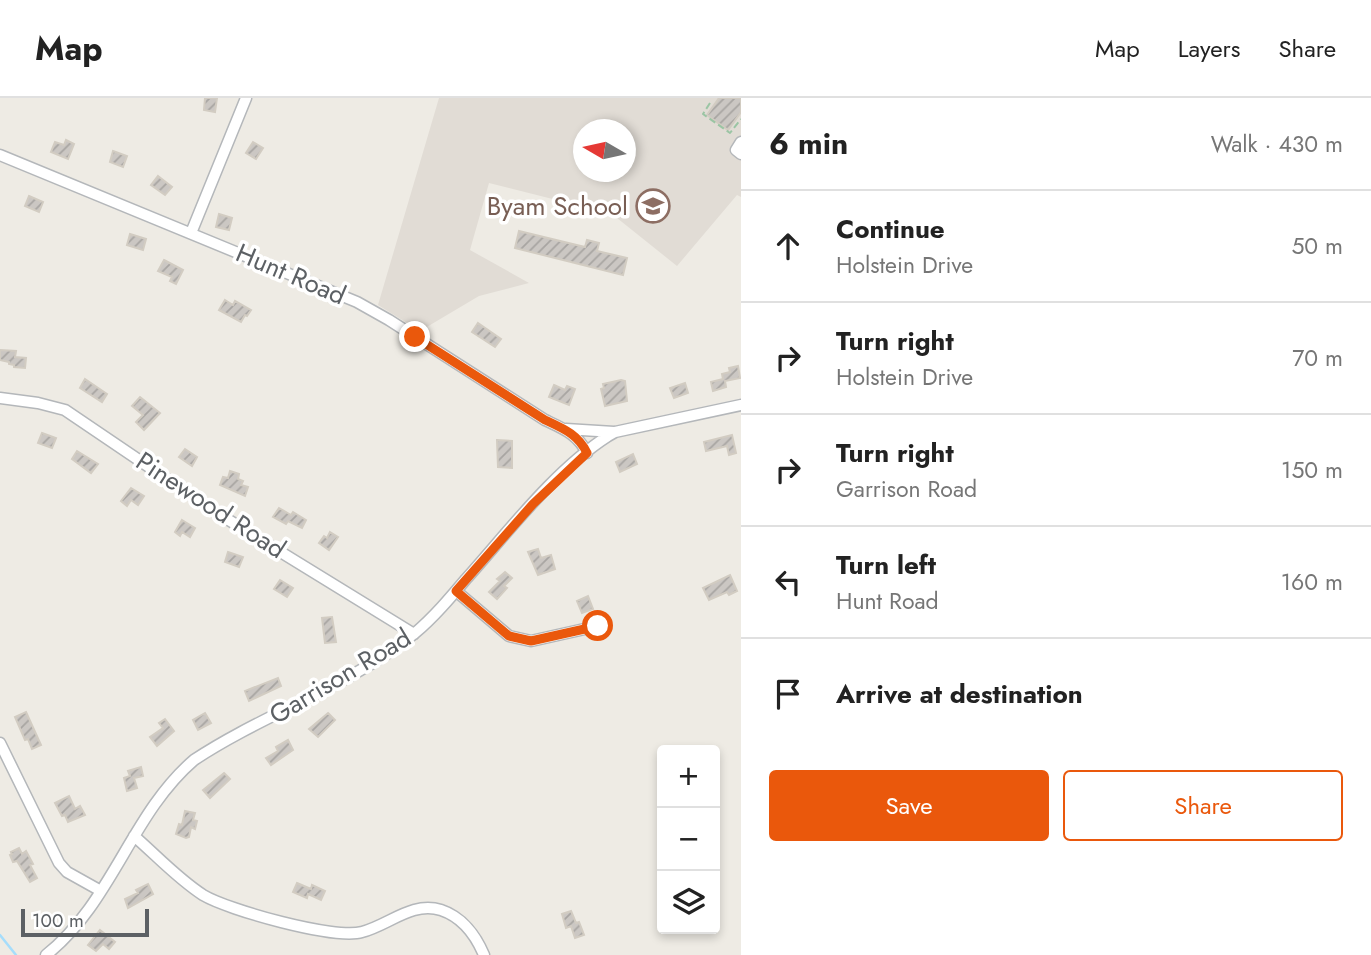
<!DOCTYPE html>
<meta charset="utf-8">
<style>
body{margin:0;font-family:Jost,sans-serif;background:#f2f2f2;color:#222}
.controls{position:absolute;right:21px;bottom:21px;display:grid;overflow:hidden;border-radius:7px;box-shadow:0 4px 10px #0003}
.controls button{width:63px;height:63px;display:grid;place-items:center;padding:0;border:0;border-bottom:2px solid #e0e0e0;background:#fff;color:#222;font:35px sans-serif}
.compass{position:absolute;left:573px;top:21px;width:63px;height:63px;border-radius:50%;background:#fff;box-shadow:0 4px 10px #0003;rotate:279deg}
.scale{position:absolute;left:21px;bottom:18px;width:128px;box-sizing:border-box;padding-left:7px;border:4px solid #5c6064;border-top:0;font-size:19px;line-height:24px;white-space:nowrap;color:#5c6064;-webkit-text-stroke:5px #fff;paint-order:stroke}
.stop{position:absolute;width:21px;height:21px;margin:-16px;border:5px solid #ea580c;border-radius:50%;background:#fff}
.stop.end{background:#ea580c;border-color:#fff;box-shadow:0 2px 7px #0008}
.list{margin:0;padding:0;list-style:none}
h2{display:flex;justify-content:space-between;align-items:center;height:91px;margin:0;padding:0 28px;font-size:30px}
h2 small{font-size:23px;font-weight:400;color:#767676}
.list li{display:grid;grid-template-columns:46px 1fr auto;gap:21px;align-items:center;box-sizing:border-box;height:112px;padding:0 28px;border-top:2px solid #e0e0e0}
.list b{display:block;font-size:26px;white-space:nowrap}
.list p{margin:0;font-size:23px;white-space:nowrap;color:#767676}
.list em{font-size:23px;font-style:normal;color:#767676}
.actions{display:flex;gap:14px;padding:21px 28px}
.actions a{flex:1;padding:16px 0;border:2px solid #ea580c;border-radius:7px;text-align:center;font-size:24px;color:#ea580c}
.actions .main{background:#ea580c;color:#fff}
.icon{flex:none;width:38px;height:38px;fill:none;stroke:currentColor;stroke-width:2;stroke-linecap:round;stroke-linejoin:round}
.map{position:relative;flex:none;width:741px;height:857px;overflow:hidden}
header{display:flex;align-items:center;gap:42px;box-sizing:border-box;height:98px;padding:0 35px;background:#fff;border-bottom:2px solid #e0e0e0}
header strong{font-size:33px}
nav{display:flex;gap:38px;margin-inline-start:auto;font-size:24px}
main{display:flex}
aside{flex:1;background:#fff}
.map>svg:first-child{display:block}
.education{fill:#e1dcd5;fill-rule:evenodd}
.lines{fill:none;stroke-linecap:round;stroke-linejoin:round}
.stream{stroke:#a6ddfb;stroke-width:2.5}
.building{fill:url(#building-hatch);stroke:#d2ccc2;stroke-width:2}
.minor-casing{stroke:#b4b7ba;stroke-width:13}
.path{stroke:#9bc5a4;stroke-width:2;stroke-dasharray:7 3.5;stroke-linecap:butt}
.minor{stroke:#fff;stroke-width:10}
.route{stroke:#ea580c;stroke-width:9}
.labels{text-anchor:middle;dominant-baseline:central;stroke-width:7;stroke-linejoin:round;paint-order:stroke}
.education-label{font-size:26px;fill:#785e54;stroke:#fff;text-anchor:end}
.street-label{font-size:26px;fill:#5c6064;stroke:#fff}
</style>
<header>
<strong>Map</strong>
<nav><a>Map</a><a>Layers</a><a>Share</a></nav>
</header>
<main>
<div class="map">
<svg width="741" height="857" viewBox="0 0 741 857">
<defs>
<pattern id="building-hatch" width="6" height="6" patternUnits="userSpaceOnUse" patternTransform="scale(1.75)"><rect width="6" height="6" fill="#cbc7c3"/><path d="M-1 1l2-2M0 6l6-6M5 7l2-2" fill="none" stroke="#a8a5a2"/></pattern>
</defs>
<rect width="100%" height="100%" fill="#eeebe4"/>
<path class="education" d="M 439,0 L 741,0 L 741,99 L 737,97 L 677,168 L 612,116 L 489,85 L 470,152 L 529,185 L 479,198 L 420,233 L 378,207 ZM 584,32 L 626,32 L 626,74 L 584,74 Z"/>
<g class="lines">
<path class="stream" d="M 0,837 L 16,857"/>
</g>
<path class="building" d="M 205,0 L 217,0 L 215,14 L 204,12 Z
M 719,0 L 741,0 L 741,14 L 728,32 L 707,17 Z
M 66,42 L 74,46 L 68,61 L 51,54 L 55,44 L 64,47 Z
M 253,44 L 263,50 L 256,61 L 246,55 Z
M 113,53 L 127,58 L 123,69 L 110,64 Z
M 158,78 L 172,89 L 165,97 L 151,87 Z
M 29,98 L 43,104 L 39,114 L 25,108 Z
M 219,116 L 232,120 L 229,132 L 216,129 Z
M 519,133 L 585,149 L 587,142 L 599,145 L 597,153 L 627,160 L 623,177 L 515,150 Z
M 130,136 L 146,141 L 143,152 L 127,147 Z
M 164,162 L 183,172 L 176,186 L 170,183 L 172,179 L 158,173 Z
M 225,202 L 233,207 L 235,203 L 251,212 L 247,218 L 245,217 L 241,224 L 219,212 Z
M 478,225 L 501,241 L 495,249 L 472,234 Z
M 0,252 L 16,253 L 15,259 L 26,260 L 25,270 L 14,269 L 14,267 L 9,266 L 9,264 L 0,262 Z
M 738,268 L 740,280 L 725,283 L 726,289 L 713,293 L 711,284 L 723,281 L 722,276 L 730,274 L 729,270 Z
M 85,281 L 107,296 L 102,304 L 80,290 Z
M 621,282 L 625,283 L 627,303 L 605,308 L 601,291 L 604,290 L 603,286 Z
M 685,285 L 688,295 L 674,300 L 670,290 Z
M 554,287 L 565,292 L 567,288 L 575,291 L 569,307 L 549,299 Z
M 140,299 L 160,315 L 144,332 L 136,324 L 143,317 L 132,308 Z
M 42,335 L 56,340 L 52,350 L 38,345 Z
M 732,337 L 736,355 L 729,357 L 727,348 L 706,353 L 704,344 Z
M 497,342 L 512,343 L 512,370 L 498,369 Z
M 185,351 L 197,359 L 192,368 L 179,359 Z
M 77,353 L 98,366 L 91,375 L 72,361 Z
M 633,356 L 637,366 L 620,374 L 616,364 Z
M 230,373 L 239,376 L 238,381 L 243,383 L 241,387 L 248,389 L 245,398 L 220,387 L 223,379 L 228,380 Z
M 131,390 L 144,398 L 138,407 L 131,402 L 127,408 L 121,403 Z
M 279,410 L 291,417 L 293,414 L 306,422 L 302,430 L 288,423 L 286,426 L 273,419 Z
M 182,422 L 195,430 L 190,439 L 182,434 L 180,438 L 175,434 Z
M 330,434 L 338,439 L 329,452 L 319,445 L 324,438 L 327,440 Z
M 538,451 L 541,460 L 551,457 L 555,471 L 538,477 L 528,454 Z
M 228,454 L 243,459 L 239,469 L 225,464 Z
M 505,474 L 512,480 L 504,488 L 507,490 L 497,501 L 489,494 L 500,483 L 497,481 Z
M 730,477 L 737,493 L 729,497 L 727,494 L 709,502 L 703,490 Z
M 280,482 L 293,490 L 287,499 L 274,491 Z
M 588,498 L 593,511 L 582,515 L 577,503 Z
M 332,519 L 336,544 L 325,545 L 322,520 Z
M 278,580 L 281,588 L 249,603 L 245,593 Z
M 26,614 L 41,647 L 32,651 L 28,641 L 25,642 L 15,619 Z
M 205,615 L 211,625 L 198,632 L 193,622 Z
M 328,615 L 335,622 L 318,639 L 309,631 Z
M 165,621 L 174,633 L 157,648 L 150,639 L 163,630 L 159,625 Z
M 288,642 L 293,652 L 271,667 L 266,660 L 278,653 L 276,649 Z
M 141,669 L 143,678 L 134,680 L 137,690 L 127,693 L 124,680 L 130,678 L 128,673 Z
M 224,675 L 230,681 L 210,700 L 203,692 Z
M 69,698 L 75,711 L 80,708 L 85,717 L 68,724 L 65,717 L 62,718 L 55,705 Z
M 185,713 L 195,715 L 193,722 L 197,723 L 195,731 L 191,729 L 189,739 L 186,740 L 176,736 L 179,726 L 182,727 Z
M 19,750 L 22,756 L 26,753 L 33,766 L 30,767 L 37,780 L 30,784 L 17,763 L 13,764 L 10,757 L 12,756 L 11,754 Z
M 297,785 L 311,791 L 312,787 L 325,793 L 321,802 L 308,796 L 307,800 L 293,794 Z
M 148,786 L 153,796 L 128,810 L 125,801 L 138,795 L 136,792 Z
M 571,813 L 576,825 L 579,824 L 584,837 L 575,840 L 571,828 L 566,830 L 562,816 Z
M 100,832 L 115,844 L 109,851 L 103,846 L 96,853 L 88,847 Z"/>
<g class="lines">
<defs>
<path id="minor" d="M 741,44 L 736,52 L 741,56
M 0,57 L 357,204 L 389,222 L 545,322 C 562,330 578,336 587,355
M 191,135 L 246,0
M 0,300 L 38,305 L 65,312 L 214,413 L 414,536
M 566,331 L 614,334
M 456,493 L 509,538 L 531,543 L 598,528
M 0,645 L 59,765 L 67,774 L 101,793
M 134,738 C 156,757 178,781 203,797 C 228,812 335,842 362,834 C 389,827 412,803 441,812 C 462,819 476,838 484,857
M 46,857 C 112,805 131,716 194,662 C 265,615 349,589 415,535 C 434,519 450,500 466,481 C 508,434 555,372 608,338 L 615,334 L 741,307"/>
</defs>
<use href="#minor" class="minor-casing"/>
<path class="path" d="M 710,5 L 703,16 L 730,35 L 741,21"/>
<use href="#minor" class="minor"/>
</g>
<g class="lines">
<path class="route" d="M 415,239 L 545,322 C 562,330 578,336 587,355 L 533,406 L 456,493 L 509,538 L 531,543 L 598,528"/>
</g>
<defs>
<symbol id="school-ring" viewBox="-11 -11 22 22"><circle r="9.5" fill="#fff" stroke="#8d6e63" stroke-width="1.5"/><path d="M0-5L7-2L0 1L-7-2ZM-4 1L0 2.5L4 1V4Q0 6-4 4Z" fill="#8d6e63"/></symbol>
</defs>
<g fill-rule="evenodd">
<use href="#school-ring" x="634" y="89" width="38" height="38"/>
</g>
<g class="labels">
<g class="education-label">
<text x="628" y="108">Byam School</text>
</g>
<g class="street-label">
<text transform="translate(291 176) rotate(23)">Hunt Road</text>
<text transform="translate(211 407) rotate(33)">Pinewood Road</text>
<text transform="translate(340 578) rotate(-31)">Garrison Road</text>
</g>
</g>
</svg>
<div class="controls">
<button>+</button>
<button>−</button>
<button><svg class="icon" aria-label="layers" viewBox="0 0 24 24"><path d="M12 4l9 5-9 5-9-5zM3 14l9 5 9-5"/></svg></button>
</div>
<svg class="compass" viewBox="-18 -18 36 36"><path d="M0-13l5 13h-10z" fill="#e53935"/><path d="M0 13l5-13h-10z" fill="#767676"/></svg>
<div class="scale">100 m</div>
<div class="stop" style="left:598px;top:528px"></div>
<div class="stop end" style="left:415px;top:239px"></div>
</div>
<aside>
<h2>6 min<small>Walk · 430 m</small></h2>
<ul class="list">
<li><svg class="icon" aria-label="ahead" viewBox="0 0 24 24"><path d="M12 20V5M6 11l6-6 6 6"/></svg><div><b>Continue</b><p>Holstein Drive</p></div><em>50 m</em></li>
<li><svg class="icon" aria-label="right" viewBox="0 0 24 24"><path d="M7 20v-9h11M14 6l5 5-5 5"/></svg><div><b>Turn right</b><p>Holstein Drive</p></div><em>70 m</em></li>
<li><svg class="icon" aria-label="right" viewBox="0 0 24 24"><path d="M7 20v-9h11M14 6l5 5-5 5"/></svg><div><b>Turn right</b><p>Garrison Road</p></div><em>150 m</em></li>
<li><svg class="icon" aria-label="left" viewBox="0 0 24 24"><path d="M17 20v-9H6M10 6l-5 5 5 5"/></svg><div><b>Turn left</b><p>Hunt Road</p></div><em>160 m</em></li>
<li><svg class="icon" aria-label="arrive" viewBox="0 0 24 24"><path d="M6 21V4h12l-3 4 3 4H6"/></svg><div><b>Arrive at destination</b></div></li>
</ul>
<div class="actions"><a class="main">Save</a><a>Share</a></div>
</aside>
</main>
